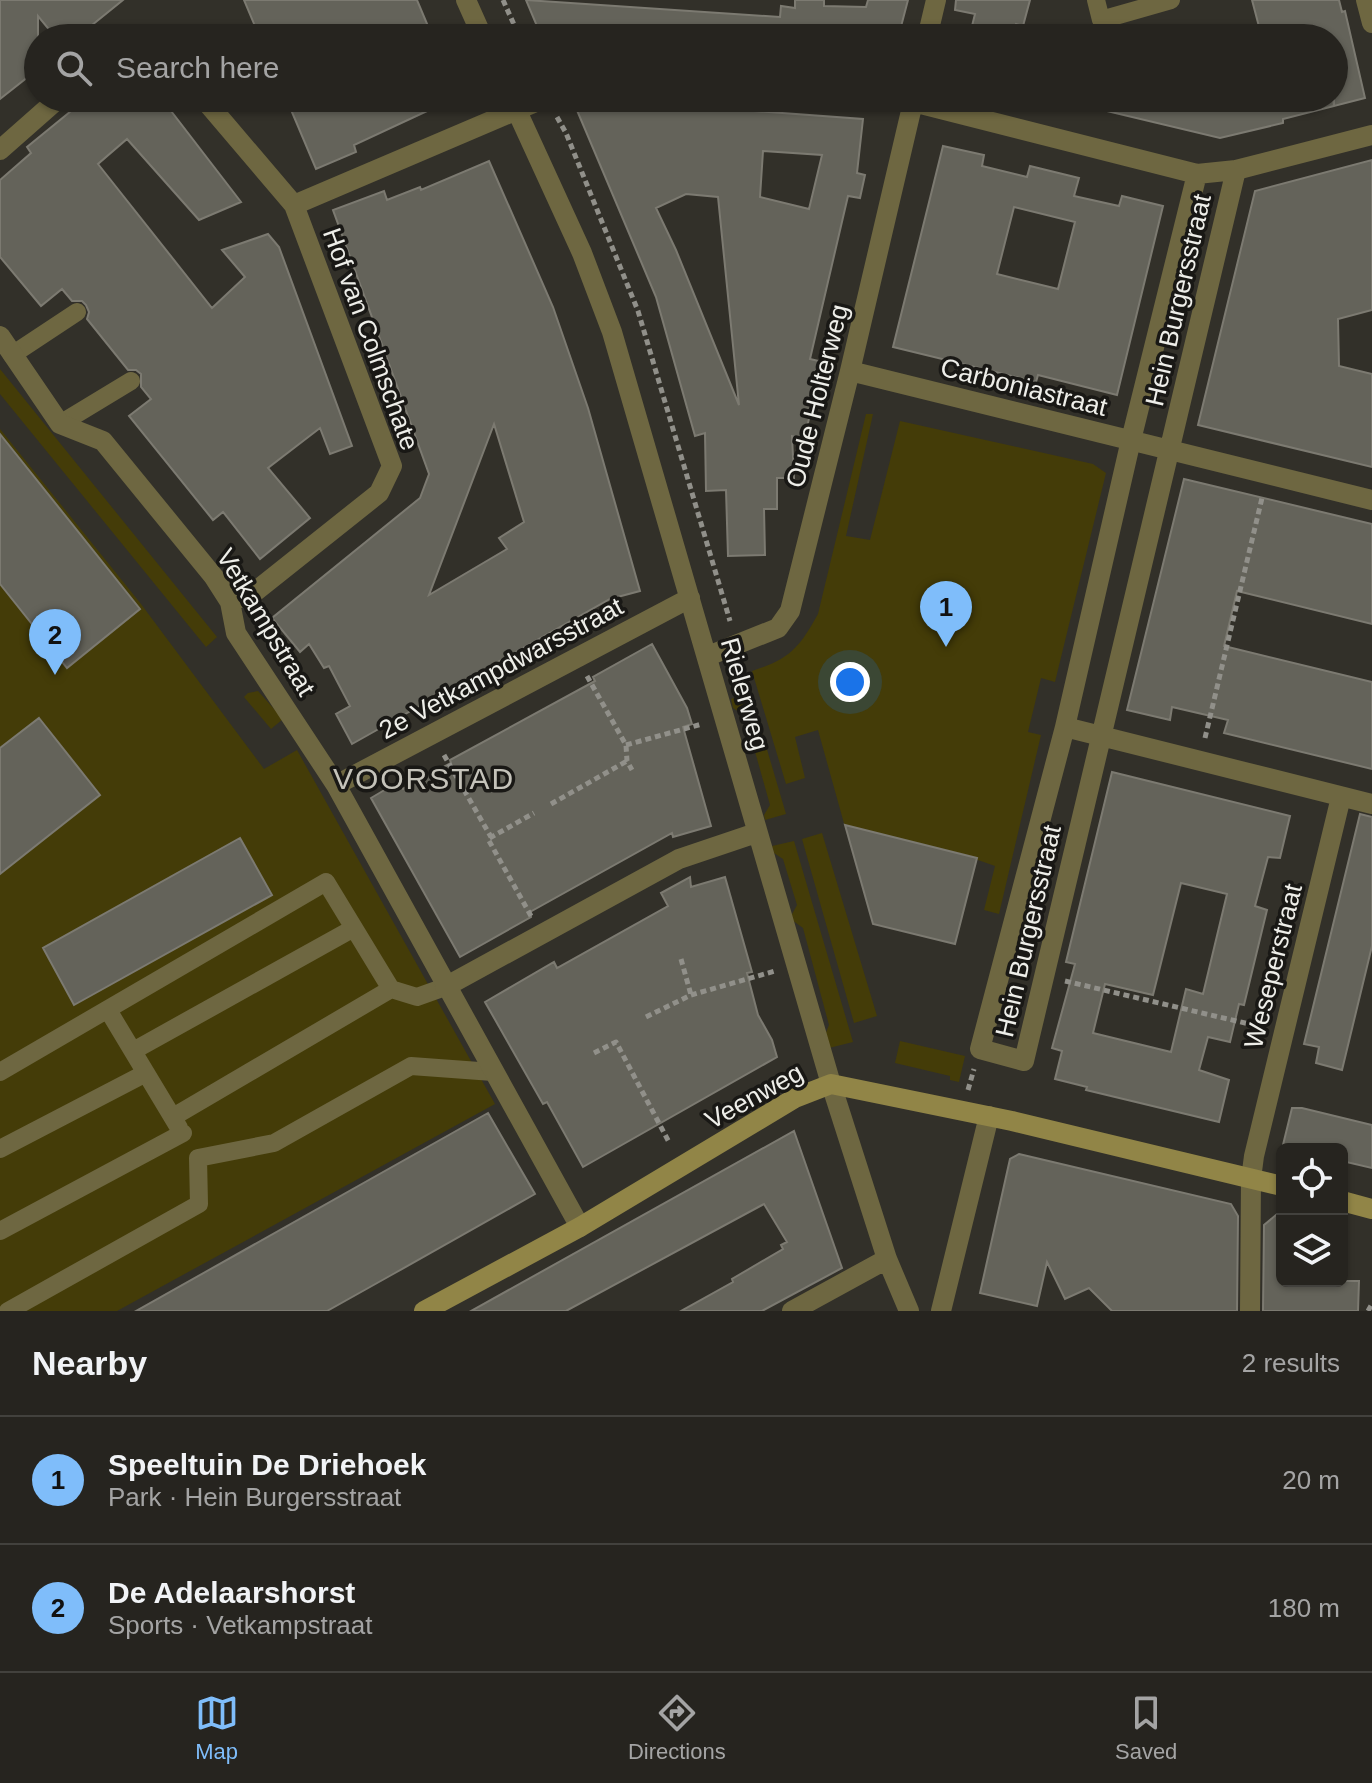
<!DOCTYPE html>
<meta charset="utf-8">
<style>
body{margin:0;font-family:Helvetica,sans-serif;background:#32302c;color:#f1f3f6}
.controls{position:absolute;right:24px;bottom:24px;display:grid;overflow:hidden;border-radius:12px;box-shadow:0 2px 6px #0004}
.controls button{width:72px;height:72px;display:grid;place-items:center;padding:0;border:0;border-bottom:2px solid #42413d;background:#26241f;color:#f1f3f6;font:40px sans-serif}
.you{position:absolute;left:850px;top:682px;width:28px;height:28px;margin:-20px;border:6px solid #fff;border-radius:50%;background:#1a73e8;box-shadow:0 0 0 12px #1a73e833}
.badge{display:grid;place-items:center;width:52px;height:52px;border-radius:50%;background:#7fbdfa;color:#111;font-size:26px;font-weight:700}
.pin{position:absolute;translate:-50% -66px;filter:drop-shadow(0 2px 4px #0008)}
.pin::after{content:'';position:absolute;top:42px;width:28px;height:24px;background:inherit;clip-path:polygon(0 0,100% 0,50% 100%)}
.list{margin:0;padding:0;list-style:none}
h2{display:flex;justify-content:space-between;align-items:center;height:104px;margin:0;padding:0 32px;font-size:34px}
h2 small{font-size:26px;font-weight:400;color:#a4a4a4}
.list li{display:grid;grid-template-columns:52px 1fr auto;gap:24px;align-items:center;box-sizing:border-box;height:128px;padding:0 32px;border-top:2px solid #42413d}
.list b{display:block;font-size:30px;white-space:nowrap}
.list p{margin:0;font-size:26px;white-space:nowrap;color:#a4a4a4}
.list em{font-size:26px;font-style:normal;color:#a4a4a4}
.icon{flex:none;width:44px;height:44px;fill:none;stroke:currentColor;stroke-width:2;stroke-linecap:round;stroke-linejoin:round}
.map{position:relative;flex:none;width:1372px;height:1311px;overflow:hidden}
.search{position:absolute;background:#26241f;box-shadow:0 2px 6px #0004;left:24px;right:24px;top:24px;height:88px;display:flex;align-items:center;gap:20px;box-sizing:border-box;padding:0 28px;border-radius:44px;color:#a4a4a4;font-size:30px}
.sheet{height:360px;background:#26241f}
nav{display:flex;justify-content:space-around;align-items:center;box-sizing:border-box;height:112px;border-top:2px solid #42413d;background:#26241f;font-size:22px;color:#a4a4a4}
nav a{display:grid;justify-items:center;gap:4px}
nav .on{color:#7fbdfa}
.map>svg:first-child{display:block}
.green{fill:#443c08}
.building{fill:#64635a;stroke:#7c7a71;stroke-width:2;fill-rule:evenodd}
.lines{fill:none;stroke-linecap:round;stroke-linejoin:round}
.path{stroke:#91908a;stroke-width:5;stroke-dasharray:6 4;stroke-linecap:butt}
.lane{stroke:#6e6741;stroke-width:18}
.street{stroke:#6e6741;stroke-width:20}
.secondary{stroke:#918547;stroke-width:20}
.labels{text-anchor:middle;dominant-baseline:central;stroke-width:7;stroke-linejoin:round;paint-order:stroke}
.street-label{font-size:26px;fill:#eeeee9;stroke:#191815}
.quarter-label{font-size:30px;letter-spacing:2px;fill:#c5c3ba;stroke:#191815}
</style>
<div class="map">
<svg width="1372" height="1311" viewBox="0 0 1372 1311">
<rect width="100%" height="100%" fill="#323029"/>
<path class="green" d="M 0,369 L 217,637 L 206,647 L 0,394 Z
M 866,414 L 873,414 L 846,536 L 870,540 L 900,421 L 1093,464 L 1106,473 L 1055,682 L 1041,678 L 1028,732 L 1041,735 L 999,914 L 984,910 L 995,866 L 961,854 L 845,827 L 818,730 L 795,737 L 805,778 L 786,784 L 752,671 C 790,659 799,648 818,614 Z
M 0,429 L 141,604 L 264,769 L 297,750 L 495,1104 L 117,1311 L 0,1311 Z
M 258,691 L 283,719 L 271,729 L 244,697 L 248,693 Z
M 747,693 L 751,695 L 786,814 L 765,820 L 764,815 L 770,805 L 745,716 L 733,708 L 731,699 Z
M 822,833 L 877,1016 L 854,1023 L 802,839 Z
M 794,841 L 853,1042 L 829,1048 L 825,1035 L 829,1025 L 803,928 L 792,920 L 791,916 L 797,905 L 783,859 L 774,853 L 772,846 Z
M 900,1041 L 965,1056 L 959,1082 L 950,1080 L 950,1076 L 895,1063 Z"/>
<path class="building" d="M 0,0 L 123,0 L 76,38 L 56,38 L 38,16 L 38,69 L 0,99 Z
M 244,0 L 417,0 L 433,38 L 260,38 Z
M 526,0 L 780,17 L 781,6 L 795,8 L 795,0 L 824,0 L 824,6 L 866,7 L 868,0 L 908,0 L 898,38 L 542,38 Z
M 956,0 L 1030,0 L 1023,26 L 1016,24 L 1013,38 L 969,38 L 975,14 L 955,10 Z
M 1252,0 L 1339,0 L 1342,12 L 1345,11 L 1365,98 L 1334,106 L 1334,38 L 1262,38 Z
M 87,98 L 161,98 L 241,202 L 199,220 L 127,139 L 98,164 L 212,308 L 245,277 L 222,250 L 268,234 L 279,247 L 352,446 L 330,454 L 320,428 L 268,468 L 310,518 L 260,559 L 223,512 L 213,520 L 129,416 L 151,399 L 141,387 L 141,374 L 136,370 L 128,370 L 87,319 L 89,312 L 86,305 L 82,301 L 72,301 L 62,289 L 41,306 L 0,257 L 0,180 L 31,153 L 27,147 Z
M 286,98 L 455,98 L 354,145 L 356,152 L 316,169 Z
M 598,98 L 687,98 L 686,106 L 863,119 L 857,173 L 865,175 L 860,198 L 848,196 L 810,359 L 823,362 L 804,439 L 792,436 L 794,478 L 777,478 L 777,509 L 764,509 L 765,555 L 728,556 L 726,490 L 706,491 L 705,433 L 695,436 L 656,297 L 576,108 ZM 763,151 L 822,155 L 809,209 L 760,197 ZM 686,194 L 718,197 L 739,405 L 676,250 L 656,208 Z
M 1091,98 L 1333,98 L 1334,106 L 1283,119 L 1283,123 L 1220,138 L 1090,107 Z
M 943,146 L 984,155 L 982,166 L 1027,177 L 1030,166 L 1079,178 L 1074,196 L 1119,206 L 1122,196 L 1163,206 L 1117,395 L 1038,375 L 1036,382 L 893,347 ZM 1014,207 L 1075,222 L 1058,289 L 997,274 Z
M 1372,160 L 1372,310 L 1338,319 L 1339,366 L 1372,374 L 1372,467 L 1198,425 L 1255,191 Z
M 489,161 L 553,307 L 588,408 L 640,591 L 610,599 L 352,744 L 336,714 L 350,706 L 329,666 L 324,668 L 309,644 L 300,652 L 272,618 L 420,498 L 429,474 L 333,210 L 384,191 L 387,200 L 420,187 L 421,190 ZM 494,424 L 524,522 L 499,538 L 507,549 L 429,595 Z
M 0,434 L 140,609 L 67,668 L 0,584 Z
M 1184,479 L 1372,524 L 1372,624 L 1237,591 L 1224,646 L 1372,682 L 1372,769 L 1224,733 L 1228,720 L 1172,707 L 1170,720 L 1127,710 Z
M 652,644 L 687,708 L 692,724 L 683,727 L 711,826 L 673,837 L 672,833 L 530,912 L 531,917 L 460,957 L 371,798 L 398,782 L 403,789 L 451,763 L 450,760 L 595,681 L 593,677 Z
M 39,718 L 100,795 L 0,874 L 0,748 Z
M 1112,772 L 1290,816 L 1280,858 L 1268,857 L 1255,906 L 1267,910 L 1244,1005 L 1239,1004 L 1230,1042 L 1208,1037 L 1199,1070 L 1229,1080 L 1219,1122 L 1086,1090 L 1087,1087 L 1055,1079 L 1062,1051 L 1052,1048 L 1075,964 L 1066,962 ZM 1181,883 L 1227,894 L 1203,994 L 1186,989 L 1171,1052 L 1093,1033 L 1105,984 L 1153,995 Z
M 1360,814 L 1372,817 L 1372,946 L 1342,1070 L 1316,1063 L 1319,1047 L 1304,1044 Z
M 845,825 L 977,858 L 955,944 L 873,924 Z
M 240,838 L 272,895 L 74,1005 L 43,948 Z
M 690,877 L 691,887 L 725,877 L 752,972 L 747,973 L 758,1015 L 772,1040 L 777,1057 L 583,1167 L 547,1102 L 543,1104 L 485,1002 L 554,962 L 557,968 L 668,906 L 661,893 Z
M 1292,1108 L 1302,1108 L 1372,1125 L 1372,1168 L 1342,1161 L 1342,1149 L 1282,1149 Z
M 488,1113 L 535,1194 L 395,1273 L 327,1311 L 136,1311 Z
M 794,1131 L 842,1268 L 762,1311 L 681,1311 L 733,1282 L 732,1279 L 783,1249 L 781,1245 L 787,1242 L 764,1204 L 566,1311 L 471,1311 Z
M 1019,1154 L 1231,1204 L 1238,1216 L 1237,1311 L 1112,1311 L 1089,1288 L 1065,1299 L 1047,1262 L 1037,1306 L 980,1293 L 1010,1159 Z
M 1282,1210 L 1282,1281 L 1359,1281 L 1358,1311 L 1263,1311 L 1264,1225 Z"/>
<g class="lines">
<path class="path" d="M 503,0 L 520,38
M 557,117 L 566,133 L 638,311 L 730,621
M 587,676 L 626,745 L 627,761 L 632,770
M 1205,738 L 1262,498
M 626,745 L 702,724
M 444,755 L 491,837
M 551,804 L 627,761
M 531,916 L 488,839 L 534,813
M 681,959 L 691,995
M 1065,981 L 1262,1027
M 646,1017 L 691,995 L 775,971
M 594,1053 L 616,1042 L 670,1144
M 968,1090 L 974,1069
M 1368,1311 L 1372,1304"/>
<path class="lane" d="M 1096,0 L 1101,20 L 1171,0
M 12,355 L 77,312
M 60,424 L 131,381
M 108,1010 L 179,1128
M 133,1051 L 354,928
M 0,1072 L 326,882 L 391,989
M 173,1117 L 391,989 L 417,997 L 445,987
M 0,1149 L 146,1073
M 0,1231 L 183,1133
M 8,1311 L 199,1204 L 198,1158 L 274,1143 L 411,1066 L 493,1072"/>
<path class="street" d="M 466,0 L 483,38
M 1366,0 L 1372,23
M 131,38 L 147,38
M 927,38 L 936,0
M 203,98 L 294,205 L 392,466 L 379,493 L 256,591 L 230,602
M 511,98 L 582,253 L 612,332 L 831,1084 L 887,1259 L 909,1311
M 913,102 L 1197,174 L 1236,170 L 1372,135
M 0,150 L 59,98
M 1197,174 L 1131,440 L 1065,727 L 980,1049 L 1024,1061 L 1236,170
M 294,205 L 545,98
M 0,336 L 60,424 L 103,441 L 214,577 L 230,602 L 236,633 L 336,785 L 580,1227
M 850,371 L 1372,500
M 708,656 L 778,628 L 790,611 L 850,371 L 914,98
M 1065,727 L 1372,804
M 336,785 L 690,598
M 445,987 L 679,859 L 756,833
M 792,1311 L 887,1259
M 941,1311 L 989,1116
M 1250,1311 L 1251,1179 L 1254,1156 L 1341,797"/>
<path class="secondary" d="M 1342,1201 L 1372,1209
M 424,1311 L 580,1227 L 795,1098 L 831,1084 L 1012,1121 L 1282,1186"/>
</g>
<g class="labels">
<g class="street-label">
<text transform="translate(1178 300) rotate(-77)">Hein Burgersstraat</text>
<text transform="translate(371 339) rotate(70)">Hof van Colmschate</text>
<text transform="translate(1024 387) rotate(14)">Carboniastraat</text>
<text transform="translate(817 396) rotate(-76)">Oude Holterweg</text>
<text transform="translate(266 622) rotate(59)">Vetkampstraat</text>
<text transform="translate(501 668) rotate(-28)">2e Vetkampdwarsstraat</text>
<text transform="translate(745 694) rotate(74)">Rielerweg</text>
<text transform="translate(1028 931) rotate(-77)">Hein Burgersstraat</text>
<text transform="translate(1273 966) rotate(-76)">Weseperstraat</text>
<text transform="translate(754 1096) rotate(-29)">Veenweg</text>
</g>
<g class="quarter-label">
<text x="424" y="778">VOORSTAD</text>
</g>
</g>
</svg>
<div class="controls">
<button><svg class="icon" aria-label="locate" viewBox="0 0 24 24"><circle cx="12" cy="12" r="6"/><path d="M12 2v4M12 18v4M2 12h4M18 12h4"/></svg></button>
<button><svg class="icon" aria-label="layers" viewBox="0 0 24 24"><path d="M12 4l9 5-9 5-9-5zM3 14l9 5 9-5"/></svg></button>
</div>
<div class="you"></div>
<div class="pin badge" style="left:946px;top:647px">1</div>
<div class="pin badge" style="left:55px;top:675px">2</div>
<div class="search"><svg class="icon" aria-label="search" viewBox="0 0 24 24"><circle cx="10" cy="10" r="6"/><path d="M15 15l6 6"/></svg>Search here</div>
</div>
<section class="sheet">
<h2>Nearby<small>2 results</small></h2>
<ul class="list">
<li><span class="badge">1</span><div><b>Speeltuin De Driehoek</b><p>Park · Hein Burgersstraat</p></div><em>20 m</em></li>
<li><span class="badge">2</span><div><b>De Adelaarshorst</b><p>Sports · Vetkampstraat</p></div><em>180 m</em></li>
</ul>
</section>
<nav>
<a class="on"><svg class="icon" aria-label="map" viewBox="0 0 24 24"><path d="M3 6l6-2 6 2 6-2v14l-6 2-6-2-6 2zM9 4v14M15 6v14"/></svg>Map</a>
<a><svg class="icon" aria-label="directions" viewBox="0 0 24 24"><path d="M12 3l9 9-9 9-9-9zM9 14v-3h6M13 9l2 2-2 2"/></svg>Directions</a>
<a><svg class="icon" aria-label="saved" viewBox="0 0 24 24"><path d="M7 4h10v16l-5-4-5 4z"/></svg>Saved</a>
</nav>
